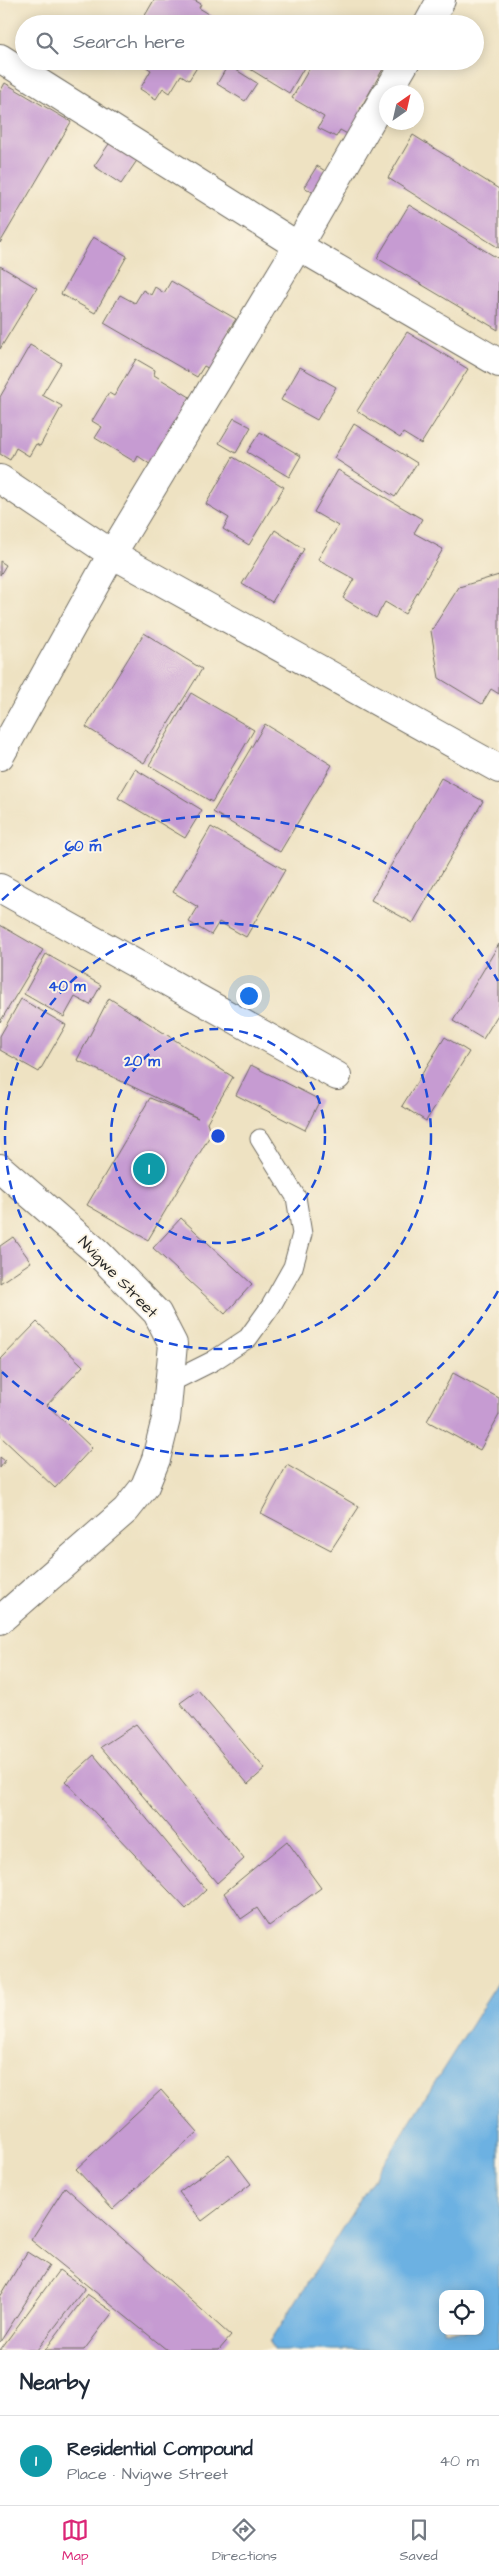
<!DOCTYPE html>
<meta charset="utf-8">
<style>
body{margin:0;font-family:"Architects Daughter",sans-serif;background:#f2f2f3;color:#1f2937}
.controls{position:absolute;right:15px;bottom:15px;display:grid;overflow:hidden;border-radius:10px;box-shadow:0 2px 12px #0003}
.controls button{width:45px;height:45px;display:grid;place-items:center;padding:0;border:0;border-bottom:1px solid #e0e1e3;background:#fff;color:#1f2937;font:25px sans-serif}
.compass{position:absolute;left:379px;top:85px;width:45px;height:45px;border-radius:50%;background:#fff;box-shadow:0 2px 12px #0003;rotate:34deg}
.you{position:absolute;left:248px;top:995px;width:18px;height:18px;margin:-12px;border:4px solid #fff;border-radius:50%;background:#1a73e8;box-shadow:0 0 0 8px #1a73e833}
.badge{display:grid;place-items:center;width:32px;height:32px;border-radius:50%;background:#db2777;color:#fff;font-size:16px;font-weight:700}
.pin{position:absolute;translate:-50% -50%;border:2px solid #fff;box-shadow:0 1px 5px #0006}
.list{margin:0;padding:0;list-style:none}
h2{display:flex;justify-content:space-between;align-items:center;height:65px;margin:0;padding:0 20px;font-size:21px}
h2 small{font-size:16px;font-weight:400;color:#747a83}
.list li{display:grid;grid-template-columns:32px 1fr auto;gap:15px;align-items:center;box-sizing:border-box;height:90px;padding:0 20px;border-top:1px solid #e0e1e3}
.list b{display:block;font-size:19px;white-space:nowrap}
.list p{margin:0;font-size:16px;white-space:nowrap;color:#747a83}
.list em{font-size:16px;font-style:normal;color:#747a83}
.icon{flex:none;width:28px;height:28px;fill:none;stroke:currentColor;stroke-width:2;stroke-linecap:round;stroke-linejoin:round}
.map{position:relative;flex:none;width:499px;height:2350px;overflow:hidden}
.search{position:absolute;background:#fff;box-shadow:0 2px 12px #0003;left:15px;right:15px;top:15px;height:55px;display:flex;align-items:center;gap:12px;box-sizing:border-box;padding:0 18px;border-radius:28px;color:#747a83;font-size:19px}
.sheet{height:155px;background:#fff}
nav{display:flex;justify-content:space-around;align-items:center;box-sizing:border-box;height:70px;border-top:1px solid #e0e1e3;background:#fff;font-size:14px;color:#747a83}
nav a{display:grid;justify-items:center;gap:2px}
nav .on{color:#db2777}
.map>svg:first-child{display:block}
.water{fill:#6cb1e2;stroke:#4c6e86;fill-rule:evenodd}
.building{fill:#c69bd2}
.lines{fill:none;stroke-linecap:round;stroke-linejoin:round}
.service-casing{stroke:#6f6b60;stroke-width:21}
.minor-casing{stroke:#6f6b60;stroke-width:30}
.service{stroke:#fff;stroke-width:19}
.minor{stroke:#fff;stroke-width:28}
.ring{fill:none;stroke:#1d4ed8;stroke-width:2.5;stroke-dasharray:9 6}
.labels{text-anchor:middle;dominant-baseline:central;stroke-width:4;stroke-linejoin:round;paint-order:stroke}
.street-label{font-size:16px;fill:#2b2b2b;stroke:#fcf5e5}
.centre{fill:#1d4ed8;stroke:#fcf5e5;stroke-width:2.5}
.ring-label{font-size:15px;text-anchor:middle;font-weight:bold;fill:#1d4ed8;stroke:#fcf5e5;stroke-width:4;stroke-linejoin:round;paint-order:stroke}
</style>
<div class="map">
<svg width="499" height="2350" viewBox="0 0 499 2350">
<rect width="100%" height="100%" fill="#fcf5e5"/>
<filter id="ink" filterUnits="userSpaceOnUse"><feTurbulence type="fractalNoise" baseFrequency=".02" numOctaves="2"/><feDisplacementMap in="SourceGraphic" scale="10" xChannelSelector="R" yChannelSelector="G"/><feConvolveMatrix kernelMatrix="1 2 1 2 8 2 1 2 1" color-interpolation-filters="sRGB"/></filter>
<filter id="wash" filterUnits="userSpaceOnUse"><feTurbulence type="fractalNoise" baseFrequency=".0096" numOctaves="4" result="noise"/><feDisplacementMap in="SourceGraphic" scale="20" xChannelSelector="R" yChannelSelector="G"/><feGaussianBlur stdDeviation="1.12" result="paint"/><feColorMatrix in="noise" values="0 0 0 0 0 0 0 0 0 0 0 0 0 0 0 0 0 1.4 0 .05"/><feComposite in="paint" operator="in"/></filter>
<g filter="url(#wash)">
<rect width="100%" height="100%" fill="#eee2c2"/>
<path class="water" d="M 499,1981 L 499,2350 L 274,2350 L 270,2342 ZM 443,2294 L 480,2294 L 480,2331 L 443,2331 Z"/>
<g id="blocks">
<path class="building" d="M 154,0 L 194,0 L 201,4 L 199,8 L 226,24 L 140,24 Z
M 281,16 L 294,24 L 276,24 Z
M 136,61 L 201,61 L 189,80 L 181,75 L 170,93 L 163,88 L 156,99 L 140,89 L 151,70 Z
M 237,61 L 308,61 L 289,93 Z
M 314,61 L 369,61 L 383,69 L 360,109 L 367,113 L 353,137 L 340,130 L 336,137 L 318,128 L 324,117 L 292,98 Z
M 228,65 L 257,83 L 245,101 L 217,84 Z
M 5,83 L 71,122 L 0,243 L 0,92 Z
M 413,135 L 499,189 L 499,248 L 388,178 Z
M 111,141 L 138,159 L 121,184 L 94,166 Z
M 317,166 L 335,177 L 322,198 L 304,187 Z
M 409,205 L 499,259 L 498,330 L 377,258 Z
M 93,237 L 127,256 L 95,313 L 61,294 Z
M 0,266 L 37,288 L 0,349 Z
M 171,281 L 236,319 L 228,331 L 236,336 L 215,372 L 204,366 L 197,377 L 104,323 L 120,295 L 135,303 L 143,290 L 151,295 L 155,287 L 164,293 Z
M 407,332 L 468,369 L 421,444 L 403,433 L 400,438 L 357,411 Z
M 30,345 L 61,363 L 42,395 L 62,406 L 40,446 L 36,444 L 29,456 L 16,448 L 10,460 L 0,454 L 0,397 Z
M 136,359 L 155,370 L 154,375 L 198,402 L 151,465 L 138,456 L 135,462 L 95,438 L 102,427 L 92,421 L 109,393 L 114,396 Z
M 300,367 L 336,387 L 317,420 L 281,400 Z
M 234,418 L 251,427 L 236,453 L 219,443 Z
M 354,424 L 417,463 L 395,497 L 334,458 Z
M 260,432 L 301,456 L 289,477 L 247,452 Z
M 233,457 L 284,487 L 249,545 L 223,529 L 229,518 L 206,504 Z
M 338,470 L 422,519 L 414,533 L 443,549 L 405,614 L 385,602 L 376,618 L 343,598 L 354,579 L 318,559 L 338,526 L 314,512 Z
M 275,530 L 304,549 L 272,602 L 242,584 Z
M 0,561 L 6,565 L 0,575 Z
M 499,575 L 499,694 L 491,689 L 482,704 L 439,678 L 431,631 L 459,587 Z
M 144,633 L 202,669 L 144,763 L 86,727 Z
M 191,693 L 254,730 L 212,802 L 149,765 Z
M 265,724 L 332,765 L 280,852 L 213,812 Z
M 135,769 L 202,810 L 185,838 L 118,798 Z
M 441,778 L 483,801 L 413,923 L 371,900 Z
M 211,827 L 285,870 L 246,937 L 219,922 L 211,935 L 189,922 L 198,907 L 173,892 Z
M 0,925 L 43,950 L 0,1022 Z
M 499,944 L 499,1013 L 483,1039 L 453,1021 Z
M 46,954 L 101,985 L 90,1005 L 75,997 L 64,1017 L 24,994 Z
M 109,998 L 233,1077 L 207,1122 L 211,1134 L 148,1240 L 87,1205 L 150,1098 L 198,1118 L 77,1060 Z
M 21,999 L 66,1025 L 39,1072 L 0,1050 L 0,1036 Z
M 445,1037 L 469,1052 L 426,1121 L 402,1106 Z
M 251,1065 L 320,1100 L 305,1130 L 236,1095 Z
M 181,1218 L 252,1284 L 225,1314 L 153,1248 Z
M 13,1237 L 31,1262 L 0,1283 L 0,1246 Z
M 37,1322 L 83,1366 L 47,1405 L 92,1448 L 55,1488 L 0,1436 L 0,1360 Z
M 453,1373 L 499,1398 L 499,1415 L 480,1450 L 427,1421 Z
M 0,1457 L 5,1461 L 0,1468 Z
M 287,1465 L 359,1507 L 331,1550 L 261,1513 Z
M 198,1690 L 265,1769 L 248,1784 L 180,1703 Z
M 136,1724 L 244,1859 L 217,1883 L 101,1747 Z
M 94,1755 L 206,1890 L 186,1909 L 65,1781 Z
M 287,1841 L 321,1888 L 269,1926 L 257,1908 L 241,1919 L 224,1893 Z
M 161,2090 L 198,2132 L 113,2209 L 76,2169 Z
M 229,2155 L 251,2184 L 202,2221 L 179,2192 Z
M 65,2187 L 231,2336 L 219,2350 L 167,2350 L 31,2240 Z
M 27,2252 L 49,2266 L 0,2342 L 0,2297 Z
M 59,2270 L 85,2288 L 37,2350 L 0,2350 Z
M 87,2294 L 113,2312 L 84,2350 L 45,2350 Z"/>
</g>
</g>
<g filter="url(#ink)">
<use href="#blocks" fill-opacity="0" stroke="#6f6b60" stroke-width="1"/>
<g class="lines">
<defs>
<path id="service" d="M 171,1382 L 213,1361 L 248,1338 L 271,1306 L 293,1267 L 302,1234 L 296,1197 L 260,1139"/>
<path id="minor" d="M 428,24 L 441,0
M 0,58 L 298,246 L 499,363
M 388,92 L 406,61
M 0,479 L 112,554 L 499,769
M 0,756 L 112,554 L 298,246 L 386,94
M 0,888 L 337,1076
M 0,1168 L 97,1252 L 157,1313 L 173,1344 L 166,1419 L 156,1459 L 145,1486 L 126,1510 L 0,1620"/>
</defs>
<use href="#service" class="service-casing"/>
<use href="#minor" class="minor-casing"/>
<use href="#service" class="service"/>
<use href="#minor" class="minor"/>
</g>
</g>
<g class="ring">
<circle cx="218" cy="1136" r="107"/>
<circle cx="218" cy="1136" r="213"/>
<path d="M498 1291A320 320 0 0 1 2 1372M2 900A320 320 0 0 1 498 981"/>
</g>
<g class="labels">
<g class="street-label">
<text transform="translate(118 1277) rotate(46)">Nvigwe Street</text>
</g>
</g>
<circle cx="218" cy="1136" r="8" class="centre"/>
<g class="ring-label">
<text x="83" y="851">60 m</text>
<text x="67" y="991">40 m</text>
<text x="142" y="1066">20 m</text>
</g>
</svg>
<div class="controls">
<button><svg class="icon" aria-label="locate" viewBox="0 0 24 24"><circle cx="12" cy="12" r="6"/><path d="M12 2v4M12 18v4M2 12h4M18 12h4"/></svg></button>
</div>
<svg class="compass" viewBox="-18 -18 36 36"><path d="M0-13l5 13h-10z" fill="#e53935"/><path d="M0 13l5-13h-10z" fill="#747a83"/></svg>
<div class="you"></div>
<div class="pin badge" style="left:149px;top:1169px;background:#0f9aa8">1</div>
<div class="search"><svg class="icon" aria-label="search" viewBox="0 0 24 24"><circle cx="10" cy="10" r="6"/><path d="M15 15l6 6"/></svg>Search here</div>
</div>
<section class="sheet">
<h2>Nearby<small></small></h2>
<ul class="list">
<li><span class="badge" style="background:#0f9aa8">1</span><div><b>Residential Compound</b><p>Place · Nvigwe Street</p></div><em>40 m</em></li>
</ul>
</section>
<nav>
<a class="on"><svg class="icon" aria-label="map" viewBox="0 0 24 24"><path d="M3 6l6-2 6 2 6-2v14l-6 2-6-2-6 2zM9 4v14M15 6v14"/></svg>Map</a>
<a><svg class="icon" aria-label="directions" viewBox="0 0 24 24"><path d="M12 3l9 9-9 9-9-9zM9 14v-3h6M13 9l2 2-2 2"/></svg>Directions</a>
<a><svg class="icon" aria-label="saved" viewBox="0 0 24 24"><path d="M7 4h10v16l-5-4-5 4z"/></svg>Saved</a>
</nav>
